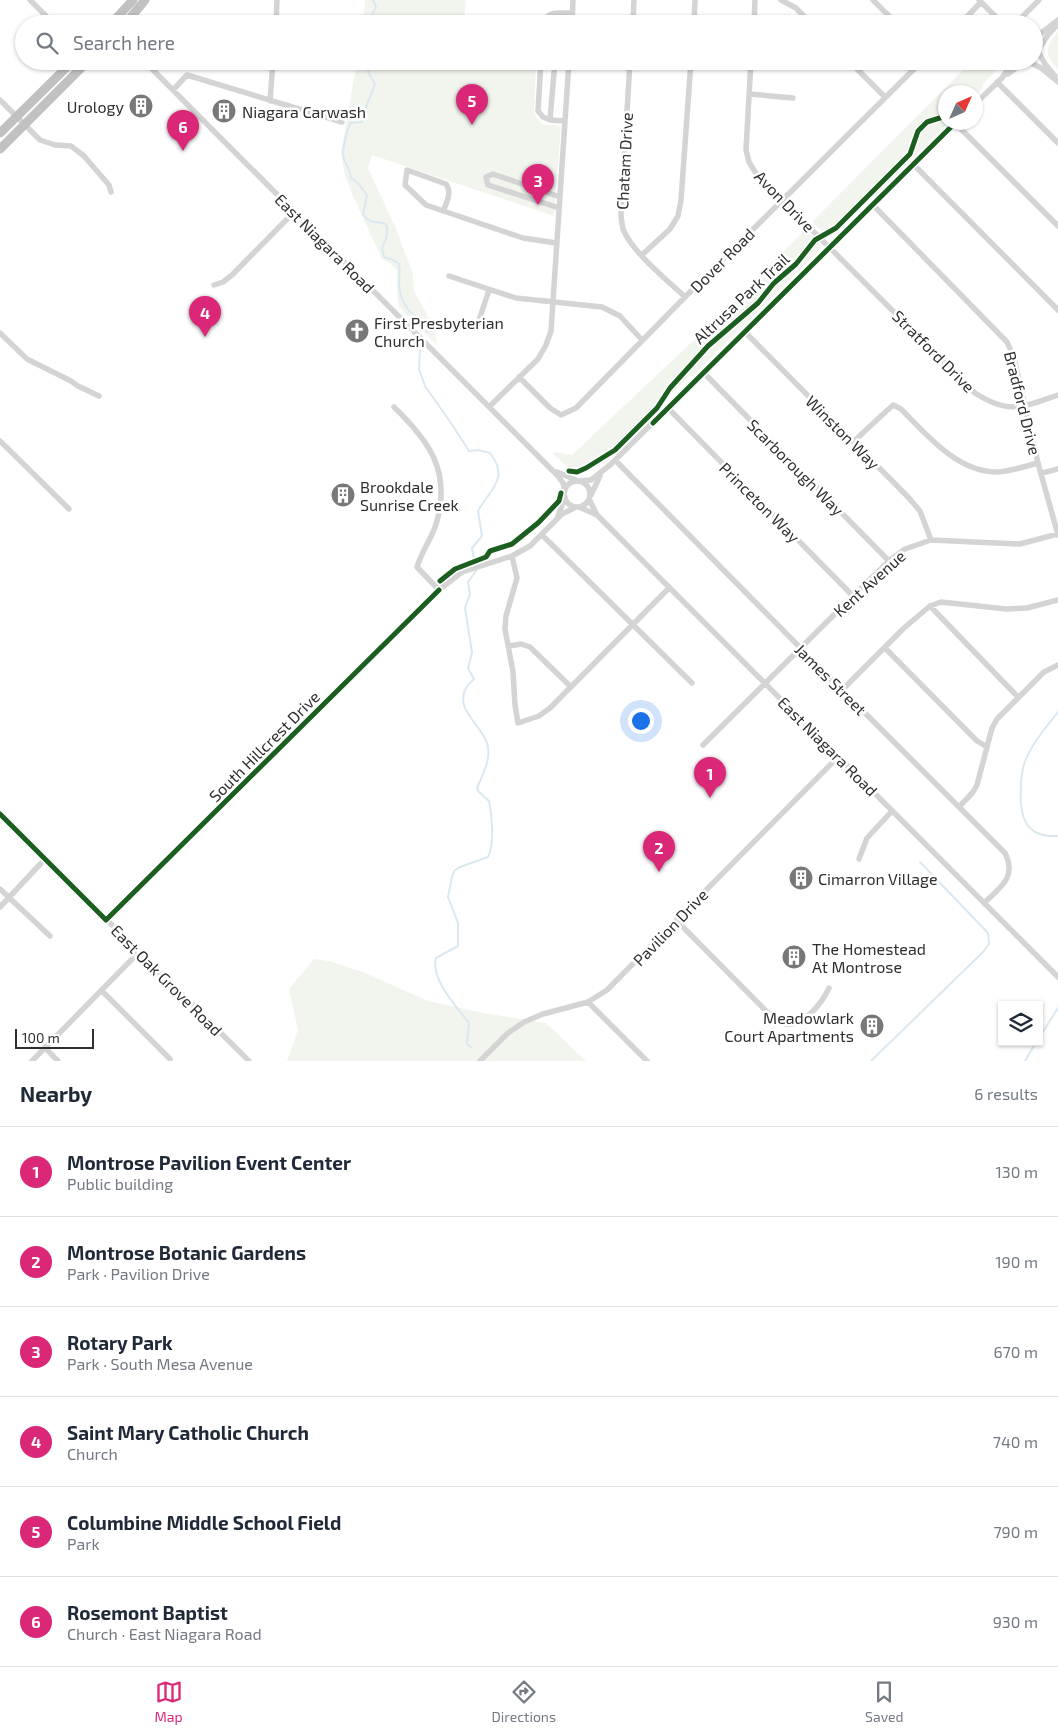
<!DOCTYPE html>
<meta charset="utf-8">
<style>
body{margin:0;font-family:"Exo 2",sans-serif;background:#f2f2f3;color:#1f2937}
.controls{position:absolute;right:15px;bottom:15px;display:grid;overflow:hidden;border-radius:0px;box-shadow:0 1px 4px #0004}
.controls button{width:45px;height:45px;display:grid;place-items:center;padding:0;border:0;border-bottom:1px solid #e0e1e3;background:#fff;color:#1f2937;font:25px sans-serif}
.compass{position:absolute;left:938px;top:85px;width:45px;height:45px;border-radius:50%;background:#fff;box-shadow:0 1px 4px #0004;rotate:45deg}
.scale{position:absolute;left:15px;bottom:12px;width:79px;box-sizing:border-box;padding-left:5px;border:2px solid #2f2f2f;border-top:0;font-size:14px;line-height:18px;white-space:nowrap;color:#2f2f2f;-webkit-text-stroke:4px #fff;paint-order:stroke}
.you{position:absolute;left:640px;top:720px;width:18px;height:18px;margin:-12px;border:4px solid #fff;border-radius:50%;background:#1a73e8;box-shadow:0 0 0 8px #1a73e833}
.badge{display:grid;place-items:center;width:32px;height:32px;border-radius:50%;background:#db2777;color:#fff;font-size:16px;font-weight:700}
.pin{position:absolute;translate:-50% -41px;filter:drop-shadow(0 1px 2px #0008)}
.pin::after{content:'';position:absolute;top:26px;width:18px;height:15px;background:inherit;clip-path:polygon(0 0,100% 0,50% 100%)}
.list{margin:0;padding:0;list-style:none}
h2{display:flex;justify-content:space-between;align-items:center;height:65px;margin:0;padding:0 20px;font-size:21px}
h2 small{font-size:16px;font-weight:400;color:#747a83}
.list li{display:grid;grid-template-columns:32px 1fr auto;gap:15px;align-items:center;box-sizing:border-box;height:90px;padding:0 20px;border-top:1px solid #e0e1e3}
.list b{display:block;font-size:19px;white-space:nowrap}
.list p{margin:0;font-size:16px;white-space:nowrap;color:#747a83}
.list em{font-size:16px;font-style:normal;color:#747a83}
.icon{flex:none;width:28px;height:28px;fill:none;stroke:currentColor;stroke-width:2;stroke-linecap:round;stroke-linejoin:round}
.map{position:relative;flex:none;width:1058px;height:1061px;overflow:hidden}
.search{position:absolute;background:#fff;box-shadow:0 1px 4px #0004;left:15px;right:15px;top:15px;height:55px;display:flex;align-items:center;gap:12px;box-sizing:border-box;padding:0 18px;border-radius:28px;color:#747a83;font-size:19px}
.sheet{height:605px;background:#fff}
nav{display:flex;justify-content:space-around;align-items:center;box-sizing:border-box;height:70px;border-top:1px solid #e0e1e3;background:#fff;font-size:14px;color:#747a83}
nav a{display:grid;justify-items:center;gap:2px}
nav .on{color:#db2777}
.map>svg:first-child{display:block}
.green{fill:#f1f5ed}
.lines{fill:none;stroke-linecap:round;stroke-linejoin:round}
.stream{stroke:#dbe8f1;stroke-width:2}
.minor{stroke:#d4d4d4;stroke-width:5.5}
.highway{stroke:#c1c1c1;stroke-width:9}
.cycleway-casing{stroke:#fff;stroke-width:8}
.cycleway{stroke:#1b5e20;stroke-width:5}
.labels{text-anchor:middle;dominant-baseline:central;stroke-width:5;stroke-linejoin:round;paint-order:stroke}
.poi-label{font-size:16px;fill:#2f2f2f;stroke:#fff;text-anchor:start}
.street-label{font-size:16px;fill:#2f2f2f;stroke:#fff}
</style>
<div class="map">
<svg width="1058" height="1061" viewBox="0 0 1058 1061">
<rect width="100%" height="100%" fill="#fff"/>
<path class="green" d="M 365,0 L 466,0 L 464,24 L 363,24 Z
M 1058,32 L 1058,69 C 1044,55 1045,47 1058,32 Z
M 357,61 L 536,61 L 534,113 L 542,124 L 561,126 L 554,216 L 372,155 L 368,168 L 396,229 L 413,274 L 414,291 L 435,329 L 437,345 L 399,307 L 397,295 L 397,271 L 390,263 L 382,259 L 352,194 L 345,175 L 341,153 Z
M 972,61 L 1005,61 L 982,85 L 983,88 L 976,96 L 976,92 L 946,92 L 946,122 L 948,123 L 875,196 L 869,194 L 835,228 L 825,234 L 812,222 Z
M 806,229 L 820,244 L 820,250 L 693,376 L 690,376 L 658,406 L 659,410 L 606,463 L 587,466 L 575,471 L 568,468 L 553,454 L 555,452 L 572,455 L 710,325 Z
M 314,959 L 329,961 L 363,972 L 428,1001 L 483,1013 L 546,1023 L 586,1061 L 287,1061 L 298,1030 L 289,989 Z"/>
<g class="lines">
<path class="stream" d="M 373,0 L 376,7 L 372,15 L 377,24
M 370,61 L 368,72 L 375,84 L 374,87 L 367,104 L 362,122 L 350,123 C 347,131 341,151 344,159 C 346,166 350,168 351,178 L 358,183 L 367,195 L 363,215 L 370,221 L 386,224 C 389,233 386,240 382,248 L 384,257 C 403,262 400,265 399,282 C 399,291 402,301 407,308 C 414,317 423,321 427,332
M 420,350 L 419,369 L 425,386 L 453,426 L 469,451 L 478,450 L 490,453 C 510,479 490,489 478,511 L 482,536 L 472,548 L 476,571 L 468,582 L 470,594 L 465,608 L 472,653 L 468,668 L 474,679 C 471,682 468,685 466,688 C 454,709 482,726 487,743 C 492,758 483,774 477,788 L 479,792 L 489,801 C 492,816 495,843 488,857 L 460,867 L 454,871 L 452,877 L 448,897 L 458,923 L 458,946 L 436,958 C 430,979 457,1007 469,1023 L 467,1044 L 471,1047
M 1058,712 C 1046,727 1030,746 1024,764 C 1022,771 1021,779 1021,787 C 1019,815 1024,838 1058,836
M 1039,1038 L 1058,1008
M 871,1061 L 983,952 L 989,944 L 988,933 L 920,862
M 1025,1061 L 1036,1042"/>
<path class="minor" d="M 30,0 L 54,24
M 781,0 L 796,8 L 811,24
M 873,0 L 897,24
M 979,0 L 1003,24
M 276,24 L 277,0
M 543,24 C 546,16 550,13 558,13
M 558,24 L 558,13 L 572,13
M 572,24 L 573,0
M 633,24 L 634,0
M 694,24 L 695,0
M 754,24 L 755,0
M 960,24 L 981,2
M 1015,24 L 1039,0
M 1034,39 L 1058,20
M 1039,49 L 1048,35 L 1058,24
M 1039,53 L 1045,64 L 1055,76
M 144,61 L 558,476 L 563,483 L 565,490
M 541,61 L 538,111 L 543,117 L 550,120
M 555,61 L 550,120 L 565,121
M 630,61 L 621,213 C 621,218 622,224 623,229 C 632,252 667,280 685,297
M 751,61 L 746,150 L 749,162 L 757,175 L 975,393 C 1009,415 1022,407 1058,395
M 849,61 L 885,97
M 1029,62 L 1041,68 L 1058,82
M 1008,74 L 1025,61
M 997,82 L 1058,143
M 173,90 L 187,75 L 342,122
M 749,94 L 793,98
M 0,100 L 40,140 L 55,145 L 71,146 L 84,156 L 109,185 L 111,192
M 270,101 L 273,61
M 976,103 L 1002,78 L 1013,61
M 955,123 L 1058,226
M 914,165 L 1058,310
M 873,205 L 1007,342 L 1014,358 L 1038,463 L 1058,535
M 559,208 L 488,185 L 486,177 L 493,174 L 560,197
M 443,211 C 447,202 452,192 446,184 L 407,170 L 405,185 L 426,205 L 523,238 L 556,243
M 642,255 L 670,229 L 678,216 L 681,200 L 691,61
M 449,276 L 516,298 L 602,307 L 620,316 L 642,340
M 214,285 L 223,282 L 232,275 L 294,212
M 478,323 L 489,290
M 745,332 L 909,498 L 920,511 L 931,540
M 0,333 L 27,359 L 71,381 L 78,386 L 99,396
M 704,373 L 889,561
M 519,377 L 550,408 L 561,415 L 576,408 L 685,297 L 922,61
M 394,407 C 428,440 451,470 437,521 C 433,537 422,550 417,567 L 439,590
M 489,407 L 538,359 L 546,345 L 551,331 L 569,61
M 668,408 L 853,596
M 0,441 L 69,509
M 853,442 L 893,405 L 901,409 C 926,434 957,472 996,472 C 1010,472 1025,466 1038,463
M 615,460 L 842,690 L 1005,853 C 1017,877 1001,887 984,903
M 557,472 L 576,480
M 1042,473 L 1058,469
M564 494a13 13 0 1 1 26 0a13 13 0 1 1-26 0Z
M 580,481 L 591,480 L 610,465 L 956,122
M 591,495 L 600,476
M 589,499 L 597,515 L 1058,977
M 579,507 L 597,515
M 558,516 L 565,497
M 542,535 L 692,683
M 512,556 L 517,578 L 506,616 L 505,629 L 513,672 L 515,705 L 518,723 L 539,716 L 550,708 L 669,588
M 930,606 L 1018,697
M 509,646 L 521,644 L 530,647 L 570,686
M 885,648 L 977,741 L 987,747
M 842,690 L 904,628 L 930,606 L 941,602 L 1006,609 L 1027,608 L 1058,600
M 703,745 L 853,596 L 889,561 L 905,549 L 931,540 L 1020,544 L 1058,534
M 959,807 L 973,792 L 977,785 L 992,728 L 997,719 L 1044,672 L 1058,665
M 0,814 L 249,1061
M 859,859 L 867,838 L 892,811
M 0,889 L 50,936
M 0,907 L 45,859
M 106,920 L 439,590 L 462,572 L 512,556 L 530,546 L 562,514 L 576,507
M 676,920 L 771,1016 C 774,1018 778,1022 781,1023 C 801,1031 822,1003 829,988
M 102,991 L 170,1059
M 588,1002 L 647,1061
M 45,1048 L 58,1061
M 32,1061 L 138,953
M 480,1061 L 508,1033 L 524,1022 L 543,1014 L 588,1002 L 607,990 L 838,757"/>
<path class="highway" d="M 111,24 L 133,0
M 125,24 L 145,0
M 0,133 L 73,61
M 0,149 L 88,61"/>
<defs>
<path id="cycleway" d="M 653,423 L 956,122
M 569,471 L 577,472 L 586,468 L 615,450 L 657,408 L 670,388 L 708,346 L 758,303 L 774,283 L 796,264 L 815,240 L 836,228 L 910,154 L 918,131 L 927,122 L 946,116
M 440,581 L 455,569 L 486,557 L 490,551 L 512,544 L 538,523 L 559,501 L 561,493
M 0,814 L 106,920 L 439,590"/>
</defs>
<use href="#cycleway" class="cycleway-casing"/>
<use href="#cycleway" class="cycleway"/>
</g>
<defs>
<symbol id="building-disc" viewBox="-11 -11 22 22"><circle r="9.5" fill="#787878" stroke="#fff"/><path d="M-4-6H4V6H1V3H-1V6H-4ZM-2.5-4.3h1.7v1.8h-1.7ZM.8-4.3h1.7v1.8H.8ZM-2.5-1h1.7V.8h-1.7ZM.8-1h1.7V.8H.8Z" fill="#fff"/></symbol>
<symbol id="church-disc" viewBox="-11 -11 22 22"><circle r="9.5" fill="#787878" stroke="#fff"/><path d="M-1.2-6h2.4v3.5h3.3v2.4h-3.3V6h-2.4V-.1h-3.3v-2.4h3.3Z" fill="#fff"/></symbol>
</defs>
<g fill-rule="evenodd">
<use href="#building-disc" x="127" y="92" width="28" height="28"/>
<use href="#building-disc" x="210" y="97" width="28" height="28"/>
<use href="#church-disc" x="343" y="317" width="28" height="28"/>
<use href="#building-disc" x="329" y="481" width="28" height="28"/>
<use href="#building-disc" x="787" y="864" width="28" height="28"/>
<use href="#building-disc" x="780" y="943" width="28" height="28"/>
<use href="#building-disc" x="858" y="1012" width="28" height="28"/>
</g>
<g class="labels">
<g class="poi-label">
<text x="124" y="106" text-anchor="end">Urology</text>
<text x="242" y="111">Niagara Carwash</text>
<text x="374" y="322">First Presbyterian<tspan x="374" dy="18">Church</tspan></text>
<text x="360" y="486">Brookdale<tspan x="360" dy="18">Sunrise Creek</tspan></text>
<text x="818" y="878">Cimarron Village</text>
<text x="812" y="948">The Homestead<tspan x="812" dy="18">At Montrose</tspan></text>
<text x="854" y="1017" text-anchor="end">Meadowlark<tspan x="854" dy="18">Court Apartments</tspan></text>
</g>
<g class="street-label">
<text transform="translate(624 161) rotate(-87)">Chatam Drive</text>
<text transform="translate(785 201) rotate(46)">Avon Drive</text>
<text transform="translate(325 243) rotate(45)">East Niagara Road</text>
<text transform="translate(722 260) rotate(-45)">Dover Road</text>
<text transform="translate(741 298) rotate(-43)">Altrusa Park Trail</text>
<text transform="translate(934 351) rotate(45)">Stratford Drive</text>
<text transform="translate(1023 403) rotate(76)">Bradford Drive</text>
<text transform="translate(843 432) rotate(45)">Winston Way</text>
<text transform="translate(796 467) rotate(45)">Scarborough Way</text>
<text transform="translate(760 502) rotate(45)">Princeton Way</text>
<text transform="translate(869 583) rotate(-42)">Kent Avenue</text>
<text transform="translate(831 679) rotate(45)">James Street</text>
<text transform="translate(264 746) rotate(-45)">South Hillcrest Drive</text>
<text transform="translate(828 746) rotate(45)">East Niagara Road</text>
<text transform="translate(670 927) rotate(-46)">Pavilion Drive</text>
<text transform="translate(167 980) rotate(45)">East Oak Grove Road</text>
</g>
</g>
</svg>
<div class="controls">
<button><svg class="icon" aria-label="layers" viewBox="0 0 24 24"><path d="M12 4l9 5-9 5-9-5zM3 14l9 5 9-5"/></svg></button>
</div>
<svg class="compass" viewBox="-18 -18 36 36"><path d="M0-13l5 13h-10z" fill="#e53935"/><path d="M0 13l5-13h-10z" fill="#747a83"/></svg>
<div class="scale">100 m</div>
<div class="you"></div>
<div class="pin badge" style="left:710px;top:798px">1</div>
<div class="pin badge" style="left:659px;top:872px">2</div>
<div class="pin badge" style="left:538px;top:205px">3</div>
<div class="pin badge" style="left:205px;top:337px">4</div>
<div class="pin badge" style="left:472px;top:125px">5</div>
<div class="pin badge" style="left:183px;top:151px">6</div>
<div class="search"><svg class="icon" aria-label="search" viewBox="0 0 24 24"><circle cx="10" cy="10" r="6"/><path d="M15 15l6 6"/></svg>Search here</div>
</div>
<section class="sheet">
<h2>Nearby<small>6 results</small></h2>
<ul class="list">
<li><span class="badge">1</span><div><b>Montrose Pavilion Event Center</b><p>Public building</p></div><em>130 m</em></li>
<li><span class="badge">2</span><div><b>Montrose Botanic Gardens</b><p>Park · Pavilion Drive</p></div><em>190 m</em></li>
<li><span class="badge">3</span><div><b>Rotary Park</b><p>Park · South Mesa Avenue</p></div><em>670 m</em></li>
<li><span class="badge">4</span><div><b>Saint Mary Catholic Church</b><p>Church</p></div><em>740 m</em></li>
<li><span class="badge">5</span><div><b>Columbine Middle School Field</b><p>Park</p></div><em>790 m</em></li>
<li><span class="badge">6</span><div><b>Rosemont Baptist</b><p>Church · East Niagara Road</p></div><em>930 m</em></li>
</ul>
</section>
<nav>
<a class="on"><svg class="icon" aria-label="map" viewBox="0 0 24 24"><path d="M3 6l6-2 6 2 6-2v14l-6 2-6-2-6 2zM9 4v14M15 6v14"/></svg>Map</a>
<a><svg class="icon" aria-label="directions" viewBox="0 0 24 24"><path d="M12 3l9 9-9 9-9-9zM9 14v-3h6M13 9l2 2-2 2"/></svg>Directions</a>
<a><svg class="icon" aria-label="saved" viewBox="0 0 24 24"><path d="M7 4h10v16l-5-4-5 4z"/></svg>Saved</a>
</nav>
